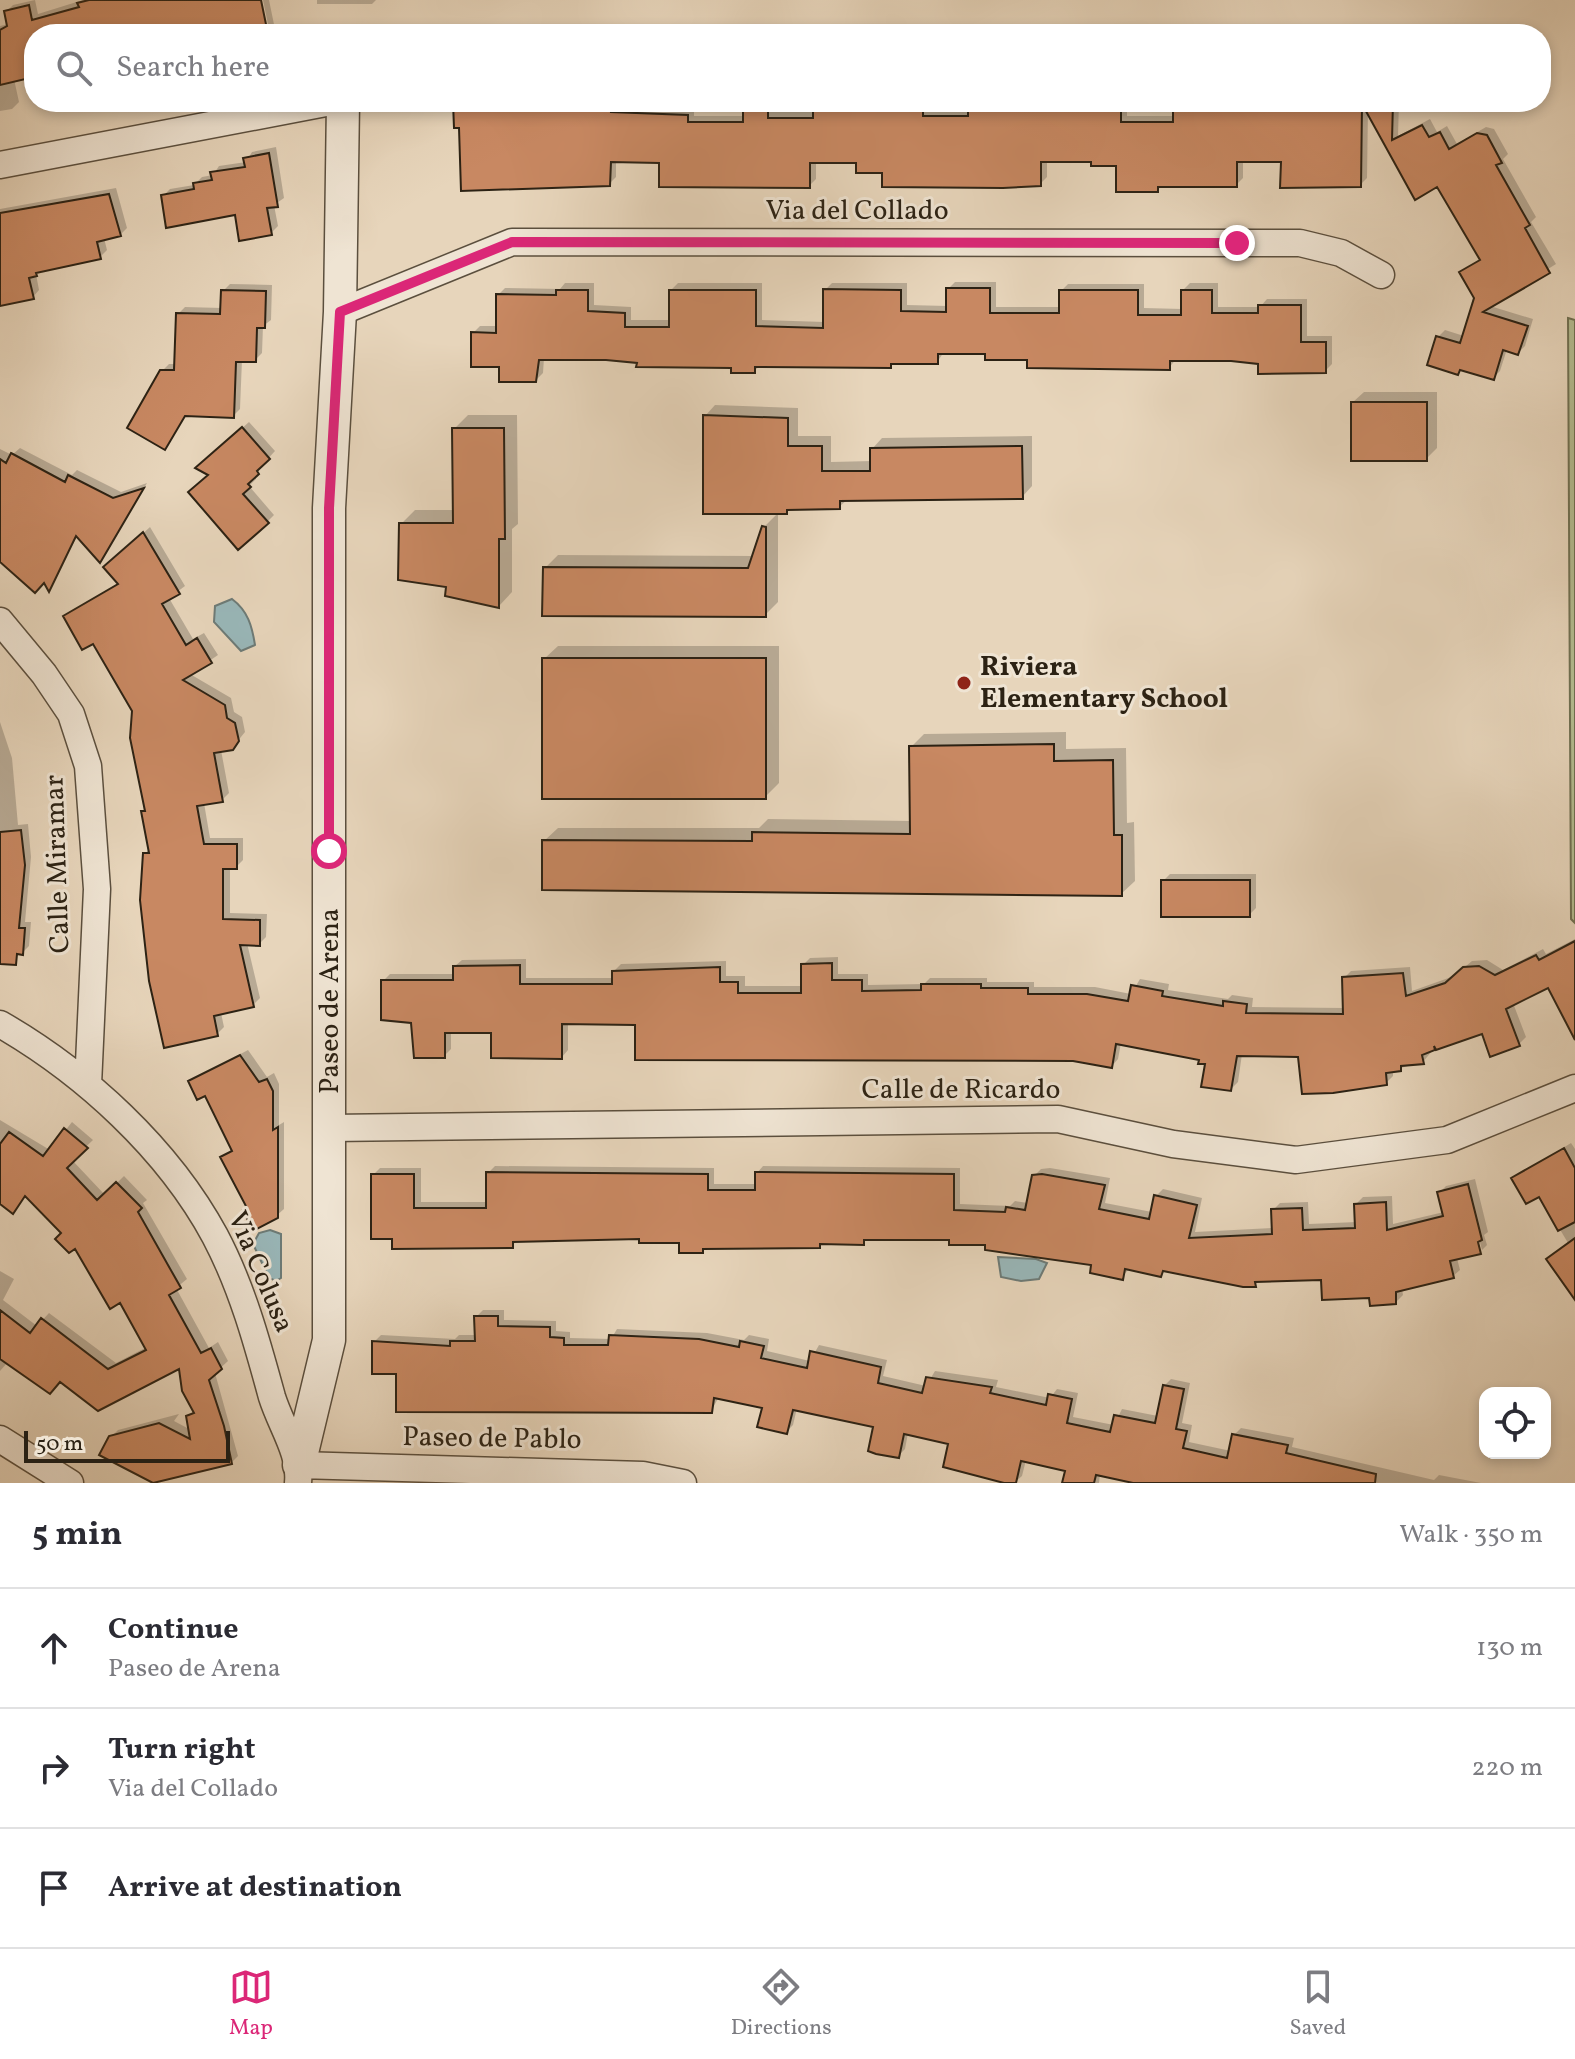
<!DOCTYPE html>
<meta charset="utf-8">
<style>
body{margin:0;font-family:Vollkorn,serif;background:#f2f2f3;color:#2b2b33}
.controls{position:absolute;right:24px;bottom:24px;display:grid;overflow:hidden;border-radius:16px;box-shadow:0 4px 12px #0003}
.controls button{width:72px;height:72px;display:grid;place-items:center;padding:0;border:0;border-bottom:2px solid #e1e1e2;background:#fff;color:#2b2b33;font:40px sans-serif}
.scale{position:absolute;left:24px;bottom:20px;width:206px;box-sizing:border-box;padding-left:8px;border:4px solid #2c2214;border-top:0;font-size:22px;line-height:28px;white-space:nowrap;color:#2c2214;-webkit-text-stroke:6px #efe4d3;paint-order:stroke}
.stop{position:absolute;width:24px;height:24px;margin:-18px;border:6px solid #db2777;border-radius:50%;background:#fff}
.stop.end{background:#db2777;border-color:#fff;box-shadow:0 2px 8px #0008}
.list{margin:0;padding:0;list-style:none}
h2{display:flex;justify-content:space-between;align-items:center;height:104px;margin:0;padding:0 32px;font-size:34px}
h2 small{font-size:26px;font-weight:400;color:#7c7c81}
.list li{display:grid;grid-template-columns:52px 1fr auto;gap:24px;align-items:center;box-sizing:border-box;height:120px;padding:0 32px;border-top:2px solid #e1e1e2}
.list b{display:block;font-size:30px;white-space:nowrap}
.list p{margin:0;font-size:26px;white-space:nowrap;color:#7c7c81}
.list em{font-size:26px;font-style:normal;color:#7c7c81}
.icon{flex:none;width:44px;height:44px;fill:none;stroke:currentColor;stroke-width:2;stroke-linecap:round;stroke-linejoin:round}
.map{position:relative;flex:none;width:1575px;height:1483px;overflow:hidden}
.search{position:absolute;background:#fff;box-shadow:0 4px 12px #0003;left:24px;right:24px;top:24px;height:88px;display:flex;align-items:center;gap:20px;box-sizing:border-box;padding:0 28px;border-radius:32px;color:#7c7c81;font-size:30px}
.sheet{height:464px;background:#fff}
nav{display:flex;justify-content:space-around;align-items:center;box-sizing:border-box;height:112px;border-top:2px solid #e1e1e2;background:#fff;font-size:22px;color:#7c7c81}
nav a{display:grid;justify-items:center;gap:4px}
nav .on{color:#db2777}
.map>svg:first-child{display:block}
.green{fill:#b4bd91;stroke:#707052;stroke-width:2}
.water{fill:#99b7b9;stroke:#6d7b77;stroke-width:2}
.shadow{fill:#0003}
.building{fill:#c88862;stroke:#2c2214;stroke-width:2}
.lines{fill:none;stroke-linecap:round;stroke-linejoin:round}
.minor-casing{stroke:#5b4f3e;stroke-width:29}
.tertiary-casing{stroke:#5b4f3e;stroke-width:35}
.minor{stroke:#efe4d3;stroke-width:26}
.tertiary{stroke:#efe4d3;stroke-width:32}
.route{stroke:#db2777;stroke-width:10}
.poi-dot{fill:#8f2418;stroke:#efe4d3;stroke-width:3}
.labels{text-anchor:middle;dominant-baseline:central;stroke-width:6;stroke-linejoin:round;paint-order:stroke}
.street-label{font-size:28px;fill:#2c2214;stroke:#efe4d3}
.poi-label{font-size:28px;font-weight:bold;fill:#2c2214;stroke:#efe4d3;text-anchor:start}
</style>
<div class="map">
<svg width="1575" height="1483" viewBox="0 0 1575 1483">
<rect width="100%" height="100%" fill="#e7d5bb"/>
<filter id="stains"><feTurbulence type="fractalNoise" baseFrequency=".0025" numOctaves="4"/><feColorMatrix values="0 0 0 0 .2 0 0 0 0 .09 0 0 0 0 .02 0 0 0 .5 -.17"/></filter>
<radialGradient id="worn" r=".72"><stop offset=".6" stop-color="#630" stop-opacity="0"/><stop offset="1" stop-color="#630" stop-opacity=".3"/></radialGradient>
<path class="green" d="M 1568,318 L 1575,320 L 1575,923 L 1571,919 Z"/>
<path class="water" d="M 232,599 C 248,611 252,626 255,645 L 241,651 L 214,622 L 215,606 Z
M 270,1230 L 281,1234 L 281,1278 L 276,1281 L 269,1278 L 253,1244 L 259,1233 Z
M 998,1257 L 1036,1259 L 1047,1263 L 1039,1279 L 1021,1281 L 1001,1277 Z"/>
<path class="shadow" d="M 35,0 L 38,14 L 83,0 L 259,0 L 266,34 L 236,34 L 234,24 L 193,34 L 34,34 L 34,73 L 14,79 L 19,102 L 12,109 L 0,111 L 0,26 L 9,24 L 6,12 L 13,5 Z
M 263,0 L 269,0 L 276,34 L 270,34 Z
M 317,0 L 376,0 L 372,4 L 317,4 Z
M 455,102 L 617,102 L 617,106 L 694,109 L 694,116 L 745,116 L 748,102 L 774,102 L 775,112 L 815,112 L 815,102 L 929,102 L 929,110 L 970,110 L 970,102 L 1127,102 L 1127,116 L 1175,116 L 1175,102 L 1399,102 L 1398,136 L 1430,119 L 1437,132 L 1447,126 L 1457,144 L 1486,127 L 1494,129 L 1508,154 L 1503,159 L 1536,217 L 1531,222 L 1556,264 L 1490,306 L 1533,319 L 1525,346 L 1518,353 L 1507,349 L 1500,371 L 1493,378 L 1438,337 L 1445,330 L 1464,336 L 1476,297 L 1461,272 L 1481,258 L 1438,185 L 1416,197 L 1368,110 L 1367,178 L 1360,185 L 1283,160 L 1243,160 L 1243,178 L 1236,185 L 1162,185 L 1158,190 L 1118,164 L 1093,160 L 1047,160 L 1047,177 L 1040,184 L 884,171 L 858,161 L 816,161 L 816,179 L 809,186 L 661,161 L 616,160 L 616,177 L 609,184 L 461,126 Z
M 276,147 L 284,198 L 274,205 L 278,226 L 271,233 L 236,213 L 163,196 L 170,189 L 194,185 L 202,177 L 213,175 L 219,166 L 246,162 L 252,152 Z
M 116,188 L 127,228 L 120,235 L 104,238 L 107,250 L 100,257 L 40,270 L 36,274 L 39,290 L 33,297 L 0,304 L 0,209 Z
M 955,282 L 996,282 L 996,307 L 1061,307 L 1061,291 L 1068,284 L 1144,284 L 1144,308 L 1183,309 L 1183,290 L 1190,283 L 1218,283 L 1218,307 L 1260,307 L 1267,299 L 1307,299 L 1307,336 L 1332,336 L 1332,364 L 1325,371 L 1231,359 L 1176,359 L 1169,368 L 987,352 L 944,352 L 937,362 L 894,362 L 890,366 L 761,365 L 754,371 L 733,366 L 544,358 L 543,373 L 536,380 L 501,365 L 473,333 L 480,326 L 498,326 L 498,295 L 505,288 L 560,289 L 565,283 L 594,283 L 594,305 L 631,307 L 631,320 L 671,320 L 671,290 L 678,283 L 762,283 L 762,320 L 825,322 L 825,290 L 832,283 L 907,283 L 907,305 L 948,306 L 948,289 Z
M 230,284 L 272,285 L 271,320 L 263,326 L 262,353 L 255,360 L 242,360 L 240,409 L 233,416 L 187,414 L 165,448 L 162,371 L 169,364 L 176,364 L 178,314 L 185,307 L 222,308 L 223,291 Z
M 1364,392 L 1437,392 L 1437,448 L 1426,459 L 1353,402 Z
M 715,405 L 798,408 L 798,436 L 831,436 L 831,462 L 872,461 L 872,449 L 882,438 L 1032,436 L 1032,486 L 1022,497 L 848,499 L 839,507 L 791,508 L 787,512 L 705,416 Z
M 468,415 L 517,415 L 518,524 L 512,529 L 512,592 L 499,606 L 448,585 L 401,524 L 415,510 L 455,510 L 454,429 Z
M 249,422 L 275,451 L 253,475 L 256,479 L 249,486 L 274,515 L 267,522 L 210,474 L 205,461 Z
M 20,448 L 72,475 L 77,470 L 121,492 L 147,483 L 106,554 L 100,560 L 78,535 L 49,588 L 45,581 L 0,554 L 0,449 L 12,455 Z
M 778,513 L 778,602 L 765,615 L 545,568 L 558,555 L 754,556 L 764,527 Z
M 150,527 L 185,586 L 169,598 L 193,639 L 204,633 L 218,655 L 190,674 L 231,698 L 234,712 L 242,717 L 245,732 L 232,748 L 221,750 L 229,793 L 222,800 L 204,803 L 210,838 L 243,838 L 243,860 L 236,867 L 230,867 L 230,913 L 267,914 L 266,937 L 259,944 L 247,943 L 260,998 L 253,1005 L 221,1013 L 224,1027 L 217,1034 L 145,854 L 150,848 L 132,737 L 135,710 L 93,642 L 65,617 L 119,583 L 113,561 Z
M 558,646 L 779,646 L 779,783 L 765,797 L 544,659 Z
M 0,722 L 12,758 L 18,825 L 28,824 L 31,857 L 25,922 L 31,922 L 29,946 L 22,953 L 0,951 Z
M 1066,732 L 1066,749 L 1126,748 L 1127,823 L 1134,822 L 1135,881 L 1121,894 L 544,841 L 558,828 L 759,828 L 768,819 L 912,821 L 911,747 L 924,734 Z
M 1170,874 L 1256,874 L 1256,908 L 1249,915 L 1163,881 Z
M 1575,939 L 1575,1013 L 1549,985 L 1513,1003 L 1526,1037 L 1519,1044 L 1483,1031 L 1436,1046 L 1423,1062 L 1393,1070 L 1393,1076 L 1386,1083 L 1300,1055 L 1242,1054 L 1238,1082 L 1231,1089 L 1201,1059 L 1121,1043 L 1118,1059 L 1112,1066 L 1073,1059 L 637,1023 L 568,1022 L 568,1050 L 562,1057 L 493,1031 L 451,1031 L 451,1049 L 444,1056 L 383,981 L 390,974 L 455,974 L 455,966 L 462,960 L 526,959 L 526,978 L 614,978 L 614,971 L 621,964 L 726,961 L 726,976 L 745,976 L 745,986 L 803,986 L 803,965 L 810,958 L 838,957 L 838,974 L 868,974 L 868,985 L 924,984 L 930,978 L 987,978 L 987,982 L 1034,982 L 1034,987 L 1095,987 L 1131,994 L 1140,979 L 1169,984 L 1168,990 L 1228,999 L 1232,995 L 1253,998 L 1252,1007 L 1345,1008 L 1344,978 L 1351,971 L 1410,967 L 1412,991 L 1454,976 L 1472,961 L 1487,960 L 1503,970 L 1543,949 L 1546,954 Z
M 248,1050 L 267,1077 L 274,1073 L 279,1084 L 279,1125 L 284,1122 L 284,1209 L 276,1216 L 249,1207 L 223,1158 L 233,1149 L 206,1093 L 190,1081 Z
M 0,1120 L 50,1150 L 72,1122 L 93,1140 L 72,1160 L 105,1195 L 124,1176 L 147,1200 L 143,1203 L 187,1279 L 176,1288 L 209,1348 L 218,1342 L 228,1361 L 215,1373 L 238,1456 L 231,1463 L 111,1437 L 118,1430 L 179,1414 L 174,1421 L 191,1430 L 189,1416 L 195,1410 L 180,1366 L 61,1380 L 8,1362 L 0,1371 L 0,1271 L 14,1279 L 3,1300 L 37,1326 L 49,1313 L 116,1363 L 147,1347 L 121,1300 L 76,1246 L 26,1194 L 0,1182 Z
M 1571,1143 L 1575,1149 L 1575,1284 L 1568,1243 L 1539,1194 L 1514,1178 Z
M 495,1166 L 714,1168 L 714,1184 L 757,1184 L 757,1173 L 763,1166 L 960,1168 L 960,1204 L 1010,1206 L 1015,1201 L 1028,1203 L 1034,1176 L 1041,1169 L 1050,1168 L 1110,1178 L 1105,1203 L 1152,1212 L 1156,1196 L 1163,1189 L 1202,1198 L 1195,1232 L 1274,1228 L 1273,1210 L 1280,1203 L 1308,1202 L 1309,1224 L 1357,1222 L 1356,1204 L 1363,1197 L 1392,1196 L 1393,1224 L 1444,1212 L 1439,1193 L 1446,1186 L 1475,1179 L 1488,1232 L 1484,1235 L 1487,1245 L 1482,1250 L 1477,1231 L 1480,1252 L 1457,1258 L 1460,1270 L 1453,1276 L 1402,1289 L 1403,1295 L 1396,1302 L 1323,1278 L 1259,1280 L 1255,1285 L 1166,1269 L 1160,1275 L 1130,1268 L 1122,1277 L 1094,1263 L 951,1238 L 868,1238 L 863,1243 L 707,1247 L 703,1251 L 681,1241 L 641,1237 L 517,1240 L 512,1246 L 394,1237 L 373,1175 L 380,1168 L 421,1168 L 421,1202 L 488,1202 L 488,1173 Z
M 483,1310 L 504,1310 L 504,1320 L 556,1321 L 556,1331 L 570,1332 L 570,1338 L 611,1339 L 617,1329 L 707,1333 L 744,1340 L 749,1335 L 769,1339 L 767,1351 L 810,1361 L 819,1345 L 887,1360 L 883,1376 L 926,1386 L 935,1371 L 998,1380 L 996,1387 L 1050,1398 L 1057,1389 L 1078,1393 L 1073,1417 L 1114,1425 L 1122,1409 L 1158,1416 L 1164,1386 L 1171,1379 L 1190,1383 L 1182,1423 L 1192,1425 L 1189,1442 L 1231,1451 L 1234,1435 L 1241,1428 L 1294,1438 L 1292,1447 L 1434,1480 L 1439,1475 L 1481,1483 L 1140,1483 L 1100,1474 L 1099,1483 L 1064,1483 L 1067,1470 L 1026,1460 L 1022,1476 L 1014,1483 L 951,1442 L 908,1433 L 905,1449 L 898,1456 L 875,1425 L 797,1408 L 793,1425 L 786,1432 L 764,1406 L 719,1397 L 711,1411 L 398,1372 L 374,1342 L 381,1335 L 455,1339 L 459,1335 L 477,1335 L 476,1317 Z"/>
<path class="building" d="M 89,0 L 261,0 L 268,34 L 234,34 L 233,27 L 197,34 L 196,27 L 168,34 L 34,34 L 34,77 L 0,85 L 0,30 L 7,26 L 4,11 L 29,5 L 32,20 L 79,7 L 77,3 Z
M 453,102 L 612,102 L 611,112 L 688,115 L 688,122 L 743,122 L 743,104 L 768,104 L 768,118 L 813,118 L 813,102 L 923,102 L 923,116 L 968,116 L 968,102 L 1121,102 L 1121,122 L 1173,122 L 1173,102 L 1283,102 L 1283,107 L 1327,107 L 1327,102 L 1393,102 L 1392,140 L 1422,125 L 1429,137 L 1440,132 L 1449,149 L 1477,133 L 1487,135 L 1502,163 L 1496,165 L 1530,225 L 1525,228 L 1550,273 L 1483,312 L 1528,326 L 1518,355 L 1503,350 L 1494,380 L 1460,370 L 1458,375 L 1427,365 L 1436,336 L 1460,343 L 1474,298 L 1459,272 L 1480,260 L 1437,187 L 1415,200 L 1362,104 L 1361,187 L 1280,188 L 1281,162 L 1237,162 L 1237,187 L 1158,187 L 1158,192 L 1116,192 L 1116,166 L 1091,166 L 1091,162 L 1041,162 L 1041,186 L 1003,188 L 882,187 L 882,173 L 856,173 L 856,163 L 810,163 L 810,188 L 659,187 L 659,163 L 611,162 L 610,186 L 461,191 L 459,128 L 454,128 Z
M 269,153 L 278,207 L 267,208 L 272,235 L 239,241 L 235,215 L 166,228 L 161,195 L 194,189 L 193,183 L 212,180 L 210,172 L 245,167 L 243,158 Z
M 109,194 L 121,236 L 97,242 L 101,259 L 36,273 L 37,276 L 29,278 L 34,299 L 0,306 L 0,213 Z
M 946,288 L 990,288 L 990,313 L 1059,313 L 1059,290 L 1138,290 L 1138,315 L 1181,315 L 1181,290 L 1212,290 L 1212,313 L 1258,313 L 1258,305 L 1301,305 L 1301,342 L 1326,342 L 1326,373 L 1258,374 L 1258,364 L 1231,361 L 1170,361 L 1170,370 L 1027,368 L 1027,360 L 985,360 L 985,354 L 938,354 L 938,364 L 891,364 L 891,368 L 755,367 L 755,373 L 731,373 L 731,368 L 636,367 L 637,363 L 606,360 L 539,360 L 536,382 L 499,382 L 499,367 L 471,367 L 471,332 L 496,333 L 496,294 L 556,295 L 556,290 L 588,290 L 588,311 L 625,313 L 625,327 L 669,327 L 669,290 L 756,290 L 756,326 L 823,328 L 823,289 L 901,290 L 901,311 L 946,312 Z
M 221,290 L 266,291 L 265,328 L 257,328 L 256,362 L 236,362 L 234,418 L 185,416 L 165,450 L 127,428 L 160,370 L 174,370 L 176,313 L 220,314 Z
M 1351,402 L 1427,402 L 1427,461 L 1351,461 Z
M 703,415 L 788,418 L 788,446 L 822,446 L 822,471 L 870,471 L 870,448 L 1022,446 L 1023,499 L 840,501 L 840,509 L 787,510 L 787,514 L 703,514 Z
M 242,427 L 270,459 L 257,471 L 259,474 L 248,484 L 251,487 L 243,494 L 269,523 L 238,550 L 188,492 L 208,475 L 195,468 Z
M 452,428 L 504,428 L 505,539 L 499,539 L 499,608 L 445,596 L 446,587 L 398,580 L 399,523 L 453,523 Z
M 11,453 L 65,482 L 68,475 L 113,498 L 144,488 L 100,563 L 76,536 L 49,592 L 44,583 L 35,593 L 0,562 L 0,459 L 6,463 Z
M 762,526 L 766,527 L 766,617 L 542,616 L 543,567 L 748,568 Z
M 143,532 L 180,594 L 162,604 L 186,645 L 197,638 L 212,663 L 183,680 L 225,705 L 227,718 L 235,723 L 239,741 L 233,750 L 214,753 L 223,802 L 197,806 L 204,844 L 237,844 L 237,869 L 223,869 L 223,919 L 260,920 L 260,946 L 240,945 L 254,1007 L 214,1016 L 218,1036 L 164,1048 L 149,981 L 140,900 L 143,853 L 149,853 L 141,811 L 145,811 L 130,738 L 132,711 L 93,644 L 82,650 L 63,616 L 118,584 L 103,567 Z
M 542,658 L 766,658 L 766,799 L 542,799 Z
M 1054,744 L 1054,761 L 1113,760 L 1114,835 L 1122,835 L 1122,896 L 542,890 L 542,840 L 752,841 L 752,832 L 910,834 L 909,746 Z
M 21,830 L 25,865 L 19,928 L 25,928 L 23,955 L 17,954 L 16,965 L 0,964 L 0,832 Z
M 1161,880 L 1250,880 L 1250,917 L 1161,917 Z
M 1575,941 L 1575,1040 L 1548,988 L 1506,1009 L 1520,1046 L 1490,1057 L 1482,1034 L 1436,1050 L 1434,1046 L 1435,1050 L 1422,1055 L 1424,1064 L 1401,1066 L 1401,1071 L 1386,1073 L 1387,1085 L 1333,1093 L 1302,1094 L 1298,1057 L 1237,1056 L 1231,1091 L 1201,1087 L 1205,1064 L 1198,1064 L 1199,1060 L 1116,1044 L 1112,1068 L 1073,1061 L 635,1060 L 635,1025 L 562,1024 L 562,1059 L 491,1058 L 491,1033 L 445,1033 L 445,1058 L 414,1058 L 411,1023 L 381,1020 L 381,980 L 453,980 L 453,966 L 520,965 L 520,984 L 612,984 L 612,971 L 720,967 L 720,982 L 738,982 L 738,993 L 801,993 L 801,964 L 832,963 L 832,980 L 862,980 L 862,991 L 921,990 L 921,984 L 981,984 L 981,988 L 1028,988 L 1028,994 L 1087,994 L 1128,1001 L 1131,985 L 1163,991 L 1162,996 L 1223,1006 L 1223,1001 L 1247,1004 L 1246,1013 L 1343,1014 L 1342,977 L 1403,973 L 1406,996 L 1445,983 L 1463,967 L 1479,966 L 1495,975 L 1536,955 L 1539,960 Z
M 240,1055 L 259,1082 L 267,1079 L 273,1091 L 273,1130 L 278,1127 L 278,1218 L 253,1231 L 243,1210 L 247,1208 L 220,1157 L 232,1151 L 205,1096 L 197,1100 L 188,1081 Z
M 64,1128 L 88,1148 L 67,1168 L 97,1200 L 116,1182 L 142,1208 L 138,1212 L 181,1288 L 169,1295 L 201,1353 L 211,1348 L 222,1369 L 209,1380 L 224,1426 L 232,1464 L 153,1483 L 99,1455 L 109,1436 L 159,1423 L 190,1439 L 186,1416 L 194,1413 L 182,1391 L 179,1369 L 98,1411 L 60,1382 L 50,1394 L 0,1359 L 0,1310 L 30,1333 L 41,1318 L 108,1369 L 146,1350 L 120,1303 L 110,1309 L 75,1249 L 69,1253 L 55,1239 L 61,1233 L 25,1196 L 13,1214 L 0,1204 L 0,1144 L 9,1132 L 43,1156 Z
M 1564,1148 L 1575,1168 L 1575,1222 L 1558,1231 L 1539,1197 L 1526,1204 L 1511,1178 Z
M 486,1172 L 708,1174 L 708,1190 L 755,1190 L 755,1172 L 954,1174 L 954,1210 L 1005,1212 L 1006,1207 L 1025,1210 L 1032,1175 L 1042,1174 L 1105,1185 L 1099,1209 L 1149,1219 L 1154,1195 L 1197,1205 L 1189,1238 L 1272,1234 L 1271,1209 L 1302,1208 L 1303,1230 L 1355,1228 L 1354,1204 L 1386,1202 L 1387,1230 L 1443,1216 L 1437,1192 L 1468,1184 L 1482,1240 L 1478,1242 L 1481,1254 L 1450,1261 L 1454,1278 L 1396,1292 L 1396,1304 L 1370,1306 L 1369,1298 L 1322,1300 L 1321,1280 L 1255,1282 L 1256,1287 L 1243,1287 L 1163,1271 L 1161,1277 L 1125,1269 L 1123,1280 L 1090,1273 L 1091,1265 L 985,1250 L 985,1245 L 949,1245 L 949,1240 L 864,1240 L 864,1245 L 820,1244 L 820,1248 L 703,1249 L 703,1253 L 679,1253 L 679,1243 L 639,1243 L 639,1239 L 513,1242 L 513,1248 L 392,1249 L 392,1239 L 371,1239 L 371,1174 L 414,1174 L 414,1208 L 486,1208 Z
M 1575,1238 L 1575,1300 L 1546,1259 Z
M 474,1316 L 498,1316 L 498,1326 L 550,1327 L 550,1337 L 564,1338 L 564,1345 L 608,1345 L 609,1335 L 699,1339 L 739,1347 L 740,1341 L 764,1346 L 761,1358 L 807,1368 L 810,1351 L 881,1367 L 878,1383 L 922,1393 L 926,1377 L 992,1387 L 990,1393 L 1046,1405 L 1048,1394 L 1072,1399 L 1067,1423 L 1110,1432 L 1114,1415 L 1155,1423 L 1163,1385 L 1184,1389 L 1176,1429 L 1187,1431 L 1183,1448 L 1227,1458 L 1232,1434 L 1288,1445 L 1286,1453 L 1376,1474 L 1375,1483 L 1133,1483 L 1096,1475 L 1094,1483 L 1062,1483 L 1065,1471 L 1021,1461 L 1016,1483 L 1004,1483 L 943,1467 L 948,1444 L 904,1434 L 899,1458 L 876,1454 L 868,1451 L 873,1427 L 793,1410 L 787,1434 L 757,1427 L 762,1408 L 714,1398 L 712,1413 L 396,1412 L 396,1374 L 372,1374 L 372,1341 L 450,1346 L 450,1341 L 475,1341 Z"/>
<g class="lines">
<defs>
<path id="minor" d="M 0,165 L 331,102
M 340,312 L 512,242 L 1300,243 L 1341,253 L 1381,275
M 0,621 L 44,674 L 71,714 L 88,766 L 97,889 L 88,1085
M 0,1024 C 85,1073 168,1149 215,1236 C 242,1287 257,1342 272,1397 C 281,1426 301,1453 298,1483
M 331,1128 L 1058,1119 L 1173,1144 L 1296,1160 L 1447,1140 L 1575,1088
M 0,1439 L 70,1483
M 299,1465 L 643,1475 L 683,1483"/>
<path id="tertiary" d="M 299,1465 L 329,1340 L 329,508 L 340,312 L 343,102"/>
</defs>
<use href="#minor" class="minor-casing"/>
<use href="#tertiary" class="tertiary-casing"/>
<use href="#minor" class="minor"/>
<use href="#tertiary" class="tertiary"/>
</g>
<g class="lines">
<path class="route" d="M 329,851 L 329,508 L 340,312 L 512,242 L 1237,243"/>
</g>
<circle class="poi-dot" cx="964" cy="683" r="8"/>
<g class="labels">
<g class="street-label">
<text x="857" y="211">Via del Collado</text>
<text transform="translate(58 864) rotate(-92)">Calle Miramar</text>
<text transform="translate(330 1001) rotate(-90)">Paseo de Arena</text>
<text x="961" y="1090">Calle de Ricardo</text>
<text transform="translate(260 1272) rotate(67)">Via Colusa</text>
<text transform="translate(492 1439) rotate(1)">Paseo de Pablo</text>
</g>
<g class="poi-label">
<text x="980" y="667">Riviera<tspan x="980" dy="32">Elementary School</tspan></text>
</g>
</g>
<rect width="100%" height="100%" filter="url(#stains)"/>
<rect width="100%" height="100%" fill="url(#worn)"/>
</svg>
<div class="controls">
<button><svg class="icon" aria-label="locate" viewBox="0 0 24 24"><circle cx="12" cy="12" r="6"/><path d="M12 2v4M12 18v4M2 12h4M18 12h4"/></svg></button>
</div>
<div class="scale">50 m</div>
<div class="stop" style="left:329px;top:851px"></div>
<div class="stop end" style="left:1237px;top:243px"></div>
<div class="search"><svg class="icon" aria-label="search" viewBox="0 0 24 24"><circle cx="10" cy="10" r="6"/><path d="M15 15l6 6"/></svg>Search here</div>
</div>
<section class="sheet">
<h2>5 min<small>Walk · 350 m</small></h2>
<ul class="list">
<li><svg class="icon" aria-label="ahead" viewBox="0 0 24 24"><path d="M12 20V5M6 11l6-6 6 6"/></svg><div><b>Continue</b><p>Paseo de Arena</p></div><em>130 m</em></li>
<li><svg class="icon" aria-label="right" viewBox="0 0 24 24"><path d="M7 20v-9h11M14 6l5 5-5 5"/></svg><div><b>Turn right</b><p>Via del Collado</p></div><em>220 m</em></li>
<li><svg class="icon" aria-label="arrive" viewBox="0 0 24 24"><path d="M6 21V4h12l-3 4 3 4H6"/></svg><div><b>Arrive at destination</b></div></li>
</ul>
</section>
<nav>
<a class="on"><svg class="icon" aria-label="map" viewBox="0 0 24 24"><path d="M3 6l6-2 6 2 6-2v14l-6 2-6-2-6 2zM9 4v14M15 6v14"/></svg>Map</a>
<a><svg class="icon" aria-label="directions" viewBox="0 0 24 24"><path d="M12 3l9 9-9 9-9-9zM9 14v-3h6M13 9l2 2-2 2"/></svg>Directions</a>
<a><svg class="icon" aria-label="saved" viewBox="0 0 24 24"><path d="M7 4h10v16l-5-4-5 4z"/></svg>Saved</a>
</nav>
